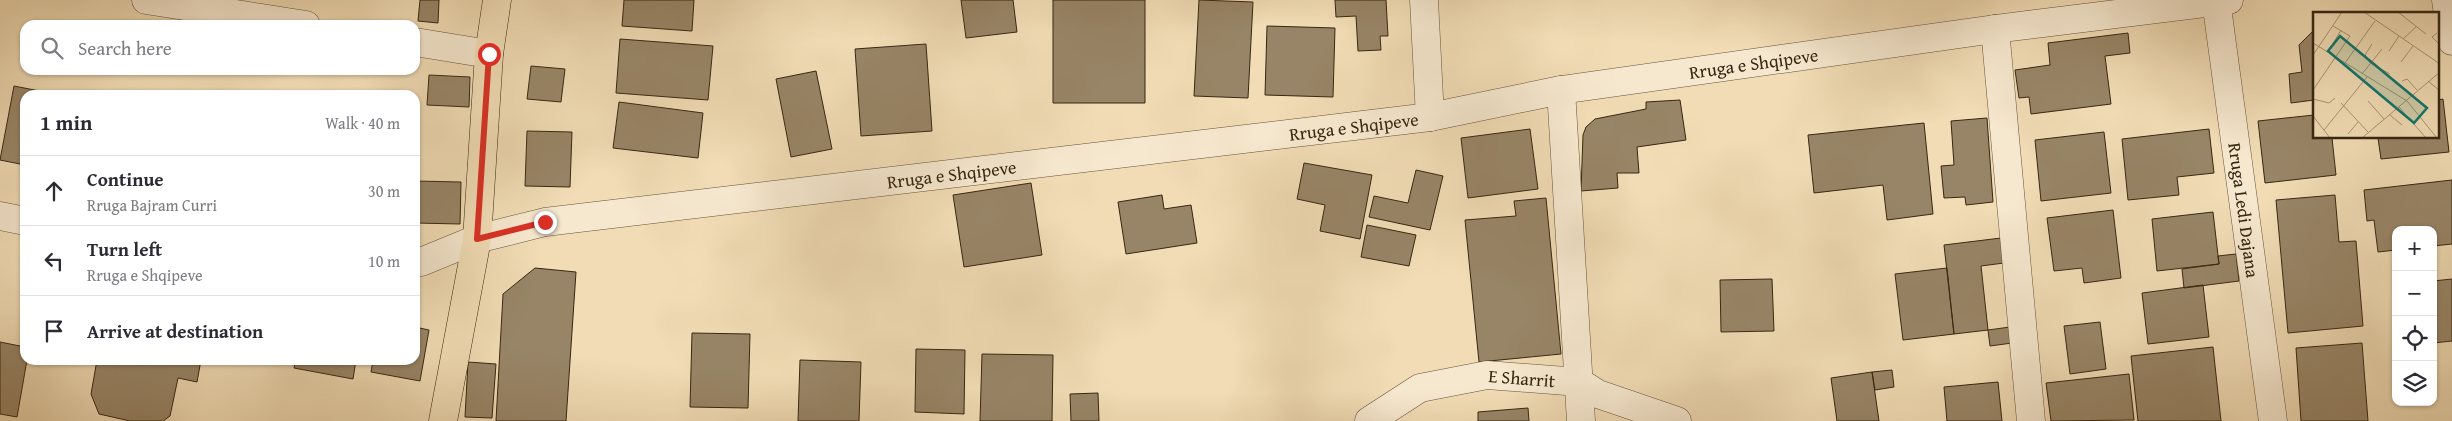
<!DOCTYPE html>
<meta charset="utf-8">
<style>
body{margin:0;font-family:"Gentium Book Plus",serif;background:#f7f7f7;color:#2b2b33}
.controls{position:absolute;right:15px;bottom:15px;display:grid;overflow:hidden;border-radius:10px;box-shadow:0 1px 4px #0004}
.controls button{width:45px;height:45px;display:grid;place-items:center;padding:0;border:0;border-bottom:1px solid #e1e1e2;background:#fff;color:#2b2b33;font:25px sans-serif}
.stop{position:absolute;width:15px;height:15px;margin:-11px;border:4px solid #d93025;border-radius:50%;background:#fff}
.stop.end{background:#d93025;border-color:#fff;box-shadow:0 1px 5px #0008}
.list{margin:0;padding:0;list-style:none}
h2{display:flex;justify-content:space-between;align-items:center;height:65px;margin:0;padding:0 20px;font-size:21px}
h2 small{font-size:16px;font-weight:400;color:#7c7c81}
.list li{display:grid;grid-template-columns:32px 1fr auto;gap:15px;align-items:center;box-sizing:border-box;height:70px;padding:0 20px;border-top:1px solid #e1e1e2}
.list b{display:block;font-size:19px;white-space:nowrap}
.list p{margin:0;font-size:16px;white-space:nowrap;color:#7c7c81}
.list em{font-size:16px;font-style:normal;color:#7c7c81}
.icon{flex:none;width:28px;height:28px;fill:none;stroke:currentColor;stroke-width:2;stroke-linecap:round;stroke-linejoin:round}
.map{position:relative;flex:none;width:2452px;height:421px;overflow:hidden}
.search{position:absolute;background:#fff;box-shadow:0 1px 4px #0004;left:20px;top:20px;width:400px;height:55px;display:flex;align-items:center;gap:12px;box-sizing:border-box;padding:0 18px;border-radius:15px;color:#7c7c81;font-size:19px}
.panel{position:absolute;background:#fff;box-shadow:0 1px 4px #0004;left:20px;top:90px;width:400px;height:275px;border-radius:15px}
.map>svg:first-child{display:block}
.building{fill:#988567;stroke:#372712}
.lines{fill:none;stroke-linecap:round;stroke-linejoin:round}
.minor-casing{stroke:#66543b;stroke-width:29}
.major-casing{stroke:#372712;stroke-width:29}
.minor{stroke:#f6e8cf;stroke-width:28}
.major{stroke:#f1dcb5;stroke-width:28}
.route{stroke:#d93025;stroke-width:6}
.labels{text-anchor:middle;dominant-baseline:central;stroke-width:5;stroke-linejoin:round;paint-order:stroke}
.street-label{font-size:18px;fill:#372712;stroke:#f6e8cf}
.inset-road{fill:none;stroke:#a79474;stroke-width:1}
.view{fill:#0f766e;fill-opacity:0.15;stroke:#0f766e;stroke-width:2.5}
.inset-edge{fill:none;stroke:#372712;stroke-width:2.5}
</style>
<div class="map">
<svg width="2452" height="421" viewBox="0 0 2452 421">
<rect width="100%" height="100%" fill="#f1dcb5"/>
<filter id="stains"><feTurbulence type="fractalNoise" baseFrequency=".004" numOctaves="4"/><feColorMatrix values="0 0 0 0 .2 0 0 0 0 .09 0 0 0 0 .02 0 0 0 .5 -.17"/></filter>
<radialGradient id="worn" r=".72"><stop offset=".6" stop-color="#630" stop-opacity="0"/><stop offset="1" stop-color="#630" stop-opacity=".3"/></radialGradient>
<path class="building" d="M 420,0 L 439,0 L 438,23 L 418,21 Z
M 624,0 L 694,0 L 692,31 L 622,26 Z
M 961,0 L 1013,0 L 1017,32 L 966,38 Z
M 1053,0 L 1145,0 L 1145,103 L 1053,103 Z
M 1199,0 L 1253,2 L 1248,98 L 1194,96 Z
M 1335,0 L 1386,0 L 1388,36 L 1380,36 L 1381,50 L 1358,51 L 1356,16 L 1336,17 Z
M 1267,26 L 1335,28 L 1333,97 L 1265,95 Z
M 2313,31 L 2314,31 L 2314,100 L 2291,103 L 2289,74 L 2302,72 L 2299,45 Z
M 2128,33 L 2130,53 L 2105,56 L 2111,104 L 2031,114 L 2029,97 L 2019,98 L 2015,70 L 2050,65 L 2048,43 Z
M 620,39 L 713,46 L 708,100 L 616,93 Z
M 926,44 L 932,131 L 861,136 L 855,49 Z
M 531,66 L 565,69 L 561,102 L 527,99 Z
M 816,71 L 832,149 L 791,157 L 776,79 Z
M 429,75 L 470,77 L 469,107 L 427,105 Z
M 14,86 L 60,95 L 25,95 L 25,165 L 0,160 Z
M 2443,99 L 2449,152 L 2381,159 L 2378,138 L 2438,138 L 2438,100 Z
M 1680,100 L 1686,140 L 1637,147 L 1639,173 L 1617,173 L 1618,188 L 1581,191 L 1583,135 L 1586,127 L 1595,119 L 1646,109 L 1646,102 Z
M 619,102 L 703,113 L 698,158 L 613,148 Z
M 2314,115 L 2314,138 L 2332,138 L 2336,175 L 2265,183 L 2258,121 Z
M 1987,118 L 1993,202 L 1966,205 L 1965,197 L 1944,198 L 1941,166 L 1954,165 L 1951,121 Z
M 1924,123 L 1933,214 L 1887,220 L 1883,185 L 1814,193 L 1808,135 Z
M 1530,129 L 1538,189 L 1468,198 L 1461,138 Z
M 2209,129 L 2214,173 L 2177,177 L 2179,195 L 2128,200 L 2122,139 Z
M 527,131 L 572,132 L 570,187 L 525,186 Z
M 2104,132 L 2111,193 L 2041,201 L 2035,140 Z
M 1304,163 L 1372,175 L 1360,239 L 1320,231 L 1325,205 L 1297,199 Z
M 1416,170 L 1443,176 L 1430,230 L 1369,217 L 1374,196 L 1408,203 Z
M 2452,180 L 2452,244 L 2433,246 L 2433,230 L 2396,230 L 2396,250 L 2378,252 L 2374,220 L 2367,221 L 2364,190 Z
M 415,181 L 461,182 L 460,224 L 415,223 Z
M 1031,183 L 1042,255 L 964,267 L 953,195 Z
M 1162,195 L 1164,209 L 1191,205 L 1197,243 L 1126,254 L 1118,202 Z
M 2335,195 L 2339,242 L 2356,241 L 2363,326 L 2288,333 L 2276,200 Z
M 1546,198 L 1561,354 L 1479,362 L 1465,220 L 1516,216 L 1514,201 Z
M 2113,210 L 2121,278 L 2084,283 L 2082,268 L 2054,271 L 2047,218 Z
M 2213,212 L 2219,264 L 2157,271 L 2152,219 Z
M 1367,225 L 1416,235 L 1409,266 L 1361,257 Z
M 2001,238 L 2004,263 L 1981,266 L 1988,330 L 1954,334 L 1944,245 Z
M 2236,254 L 2239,281 L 2184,288 L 2182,269 L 2219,264 L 2218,256 Z
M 535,268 L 576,272 L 566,421 L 496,421 L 503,294 Z
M 1947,268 L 1954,334 L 1903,340 L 1895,274 Z
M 1772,279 L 1774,331 L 1721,332 L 1720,280 Z
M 2452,279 L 2452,341 L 2433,343 L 2433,281 Z
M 2203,285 L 2209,337 L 2148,344 L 2142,293 Z
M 2100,322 L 2106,369 L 2070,374 L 2064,326 Z
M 415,327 L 429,330 L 420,381 L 371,372 L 373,360 L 415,360 Z
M 2010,327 L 2012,343 L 1990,346 L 1988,330 Z
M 692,333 L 750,334 L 748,408 L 690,407 Z
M 0,342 L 25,347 L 25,360 L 27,360 L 17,417 L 0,414 Z
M 2362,343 L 2368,421 L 2301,421 L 2296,348 Z
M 2213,347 L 2221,421 L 2138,421 L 2131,356 Z
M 916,349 L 965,350 L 964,414 L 915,412 Z
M 982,354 L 1053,355 L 1052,421 L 980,421 Z
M 97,360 L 201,360 L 197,382 L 178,378 L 170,416 L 163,421 L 130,421 L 99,414 L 91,394 Z
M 296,360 L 356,360 L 353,379 L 294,368 Z
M 800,360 L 861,362 L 859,421 L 798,421 Z
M 468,362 L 496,364 L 492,418 L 465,417 Z
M 1892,370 L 1894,387 L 1875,390 L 1872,372 Z
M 1872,372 L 1879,421 L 1837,421 L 1831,378 Z
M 2129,374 L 2134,420 L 2051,421 L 2046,383 Z
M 1998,382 L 2002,421 L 1947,421 L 1944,387 Z
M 1098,393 L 1099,421 L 1071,421 L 1070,394 Z
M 1528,408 L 1529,421 L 1478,421 L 1478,412 Z"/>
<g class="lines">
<defs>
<g id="minor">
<path d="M 146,0 L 306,25"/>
<path d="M 1424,0 L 1430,117"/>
<path id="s1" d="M 2216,0 L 2273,421"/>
<path d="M 2446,0 L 2452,41"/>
<path d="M 1995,29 L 2031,421"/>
<path d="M 415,42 L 489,54"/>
<path d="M 1561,90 L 1581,421"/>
<path d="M 0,216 L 25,221"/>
<path id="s2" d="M 415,262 L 421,262 L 477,239 L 545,222 L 1430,117 L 1561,90 L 1995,29 L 2229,0"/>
<path id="s3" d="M 1369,421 L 1420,388 L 1487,375 L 1579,382 L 1598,394 L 1677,421"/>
</g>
<path id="major" d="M 443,421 L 477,239 L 489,54 L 497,0"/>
</defs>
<use href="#minor" class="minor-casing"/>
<use href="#major" class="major-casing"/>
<use href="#minor" class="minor"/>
<use href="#major" class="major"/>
</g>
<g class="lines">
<path class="route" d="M 489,54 L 477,239 L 545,222"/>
</g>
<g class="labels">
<g class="street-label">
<text stroke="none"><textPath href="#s2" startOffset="1356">Rruga e Shqipeve</textPath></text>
<text stroke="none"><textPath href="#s2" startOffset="951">Rruga e Shqipeve</textPath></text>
<text stroke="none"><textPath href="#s2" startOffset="546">Rruga e Shqipeve</textPath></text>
<text stroke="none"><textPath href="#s1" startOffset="212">Rruga Ledi Dajana</textPath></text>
<text stroke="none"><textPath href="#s3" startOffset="164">E Sharrit</textPath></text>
</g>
</g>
<g transform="translate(2313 12)">
<rect width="126" height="126" fill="#f1dcb5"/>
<path class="inset-road" d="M 51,0 L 127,52M 85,0 L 113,22M 124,21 L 119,25 L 127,33M 90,27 L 104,14M 0,31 L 94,89 L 124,126M 59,32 L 52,43 L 57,51 L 77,62M 76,39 L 86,24M 15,40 L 28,18M 0,43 L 29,0M 88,50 L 100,34M 32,51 L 62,9M 49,62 L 69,37M 89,69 L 94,67 L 104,78M 115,69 L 127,79M 0,78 L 37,24 L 20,14M 0,87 L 16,91 L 22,86M 55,89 L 71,107M 28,91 L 55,120M 86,95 L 113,126M 77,103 L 89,113M 0,104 L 17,126M 11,118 L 54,65M 35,122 L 45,110M 49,126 L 127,60"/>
<path class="view" d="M 27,24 L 114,96 L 101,111 L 15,39 Z"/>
<rect width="126" height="126" class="inset-edge"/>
</g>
<rect width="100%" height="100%" filter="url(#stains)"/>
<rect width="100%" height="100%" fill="url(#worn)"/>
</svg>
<div class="controls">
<button>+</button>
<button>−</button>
<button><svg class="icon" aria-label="locate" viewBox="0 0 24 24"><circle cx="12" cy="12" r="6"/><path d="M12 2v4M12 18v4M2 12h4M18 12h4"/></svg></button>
<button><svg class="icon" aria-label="layers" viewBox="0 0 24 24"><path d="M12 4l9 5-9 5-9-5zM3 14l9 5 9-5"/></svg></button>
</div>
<div class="stop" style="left:489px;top:54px"></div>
<div class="stop end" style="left:545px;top:222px"></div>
<div class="search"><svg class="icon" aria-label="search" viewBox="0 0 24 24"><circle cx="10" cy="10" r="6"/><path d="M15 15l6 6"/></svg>Search here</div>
<section class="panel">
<h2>1 min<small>Walk · 40 m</small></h2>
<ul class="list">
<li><svg class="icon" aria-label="ahead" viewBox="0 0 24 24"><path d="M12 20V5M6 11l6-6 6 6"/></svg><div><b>Continue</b><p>Rruga Bajram Curri</p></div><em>30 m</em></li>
<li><svg class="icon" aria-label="left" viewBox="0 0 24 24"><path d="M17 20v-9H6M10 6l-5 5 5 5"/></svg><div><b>Turn left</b><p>Rruga e Shqipeve</p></div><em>10 m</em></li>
<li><svg class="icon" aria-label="arrive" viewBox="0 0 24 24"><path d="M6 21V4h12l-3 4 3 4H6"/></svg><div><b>Arrive at destination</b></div></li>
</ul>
</section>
</div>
